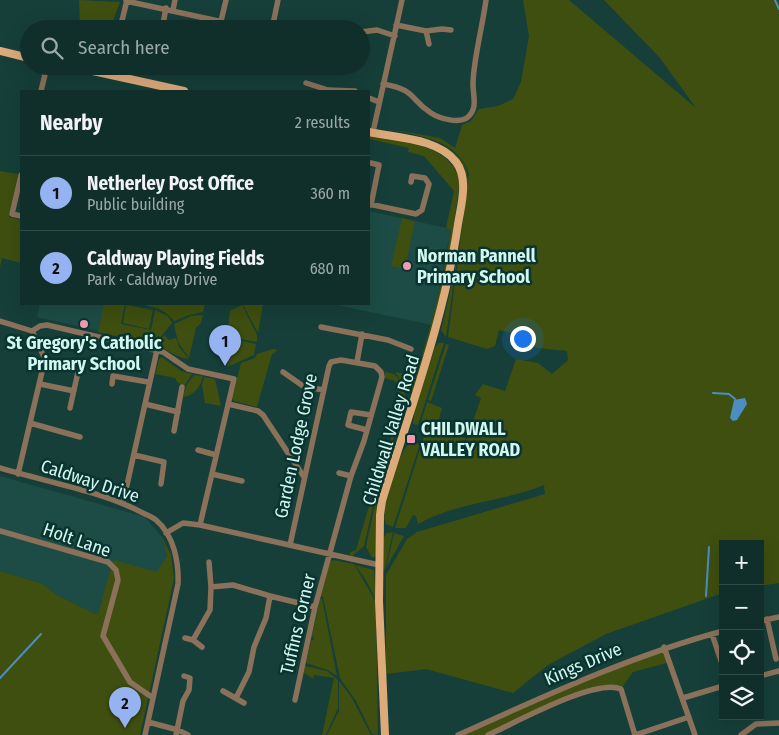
<!DOCTYPE html>
<meta charset="utf-8">
<style>
body{margin:0;font-family:"Fira Sans Condensed",sans-serif;background:#193733;color:#f1f3f6}
.controls{position:absolute;right:15px;bottom:15px;display:grid;overflow:hidden;border-radius:0px;box-shadow:0 5px 20px #0002}
.controls button{width:45px;height:45px;display:grid;place-items:center;padding:0;border:0;border-bottom:1px solid #304a47;background:#102f2b;color:#f1f3f6;font:25px sans-serif}
.you{position:absolute;left:522px;top:338px;width:18px;height:18px;margin:-12px;border:4px solid #fff;border-radius:50%;background:#1a73e8;box-shadow:0 0 0 8px #1a73e833}
.badge{display:grid;place-items:center;width:32px;height:32px;border-radius:50%;background:#95b2f1;color:#111;font-size:16px;font-weight:700}
.pin{position:absolute;translate:-50% -41px;filter:drop-shadow(0 1px 2px #0008)}
.pin::after{content:'';position:absolute;top:26px;width:18px;height:15px;background:inherit;clip-path:polygon(0 0,100% 0,50% 100%)}
.list{margin:0;padding:0;list-style:none}
h2{display:flex;justify-content:space-between;align-items:center;height:65px;margin:0;padding:0 20px;font-size:21px}
h2 small{font-size:16px;font-weight:400;color:#9ca9a9}
.list li{display:grid;grid-template-columns:32px 1fr auto;gap:15px;align-items:center;box-sizing:border-box;height:75px;padding:0 20px;border-top:1px solid #304a47}
.list b{display:block;font-size:19px;white-space:nowrap}
.list p{margin:0;font-size:16px;white-space:nowrap;color:#9ca9a9}
.list em{font-size:16px;font-style:normal;color:#9ca9a9}
.icon{flex:none;width:28px;height:28px;fill:none;stroke:currentColor;stroke-width:2;stroke-linecap:round;stroke-linejoin:round}
.map{position:relative;flex:none;width:779px;height:735px;overflow:hidden}
.search{position:absolute;background:#102f2b;box-shadow:0 5px 20px #0002;left:20px;top:20px;width:350px;height:55px;display:flex;align-items:center;gap:12px;box-sizing:border-box;padding:0 18px;border-radius:28px;color:#9ca9a9;font-size:19px}
.panel{position:absolute;background:#102f2b;box-shadow:0 5px 20px #0002;left:20px;top:90px;width:350px;height:215px;border-radius:0px}
.map>svg:first-child{display:block}
.built{fill:#1d4c46}
.green{fill:#3e4f10}
.water{fill:#4c8ec1}
.lines{fill:none;stroke-linecap:round;stroke-linejoin:round}
.stream{stroke:#4c8ec1;stroke-width:2}
.minor{stroke:#8b715a;stroke-width:5.5}
.major{stroke:#ddaa7a;stroke-width:8}
.poi-dot{fill:#f29ab0;stroke:#0a342f;stroke-width:2}
.labels{text-anchor:middle;dominant-baseline:central;stroke-width:5;stroke-linejoin:round;paint-order:stroke}
.poi-label{font-size:18px;font-weight:bold;fill:#d2f7f0;stroke:#0a342f;text-anchor:start}
.street-label{font-size:18px;fill:#d2f7f0;stroke:#0a342f}
</style>
<div class="map">
<svg width="779" height="735" viewBox="0 0 779 735">
<rect width="100%" height="100%" fill="#163f39"/>
<path class="built" d="M 369,211 L 451,229 L 432,325 L 332,304 L 369,304 Z
M 40,304 L 105,304 L 99,331 L 37,317 Z
M 0,476 L 145,517 L 162,537 L 167,556 L 158,572 L 98,615 L 55,594 L 43,584 L 0,571 Z"/>
<path class="green" d="M 79,0 L 120,2 L 110,29 L 80,29 Z
M 523,0 L 569,0 L 696,108 L 660,58 L 604,0 L 778,0 L 779,3 L 779,583 L 760,586 L 760,544 L 723,544 L 723,593 L 606,634 L 548,665 L 513,693 L 426,669 L 386,674 L 386,575 L 407,539 L 417,532 L 545,494 L 544,485 C 503,502 457,502 418,524 L 416,516 L 413,515 L 406,528 L 395,528 L 428,424 L 421,422 L 427,402 L 442,408 L 437,427 L 467,439 L 481,398 L 475,395 L 483,384 L 505,391 L 516,359 L 538,363 L 552,374 L 568,360 L 567,351 L 537,348 L 528,344 L 516,334 L 499,330 L 495,346 L 487,349 L 448,337 L 469,174 C 458,140 425,138 395,130 L 440,138 L 455,148 L 462,125 L 471,121 L 479,109 L 498,106 L 513,99 L 521,82 L 529,36 Z
M 399,133 C 429,140 470,146 468,185 L 446,337 L 441,330 L 454,275 L 467,185 C 467,147 429,142 400,136 Z
M 369,135 C 400,142 451,143 460,181 L 446,280 L 414,390 L 411,392 C 404,390 400,378 395,372 L 416,376 C 431,327 443,281 451,230 L 446,228 L 454,191 L 424,156 L 408,152 L 409,148 L 369,139 Z
M 0,171 L 18,174 L 9,217 L 21,220 L 21,263 L 2,258 L 0,267 Z
M 402,218 L 415,221 L 405,269 L 391,266 Z
M 104,304 L 125,304 L 121,324 L 151,330 L 155,310 L 168,316 L 172,323 L 158,340 L 149,344 L 98,332 Z
M 139,304 L 205,304 L 203,312 L 189,315 L 174,321 C 165,309 154,307 139,304 Z
M 263,304 L 258,333 L 243,305 Z
M 126,305 L 153,310 L 149,329 L 123,323 Z
M 242,305 L 257,335 L 257,342 L 233,338 L 234,331 L 228,328 L 230,311 Z
M 203,315 L 201,323 L 196,328 L 189,358 L 178,342 L 174,324 L 191,316 Z
M 164,335 L 169,340 L 176,338 L 179,347 L 189,359 C 174,357 166,348 152,344 L 159,342 Z
M 233,339 L 256,344 L 254,355 L 227,367 Z
M 439,343 L 444,343 L 418,425 L 413,424 L 415,408 L 435,347 Z
M 446,344 L 449,345 L 431,401 L 428,400 Z
M 273,349 L 278,350 L 272,354 L 257,407 L 234,401 L 232,399 L 241,363 L 255,358 L 257,354 Z
M 162,357 L 181,371 L 192,374 L 185,385 L 178,383 L 175,378 L 155,374 L 159,359 Z
M 385,372 L 394,374 L 401,381 L 406,398 L 375,498 L 364,546 L 352,556 L 350,555 L 350,552 L 356,550 L 383,459 L 386,460 L 394,426 L 396,426 L 400,410 L 402,409 L 403,404 L 395,381 L 385,378 Z
M 194,375 L 203,376 C 201,386 194,396 183,397 L 186,386 Z
M 204,377 L 215,379 L 221,406 L 205,403 L 202,385 Z
M 412,441 L 420,444 L 393,527 L 386,524 C 378,511 399,448 412,441 Z
M 390,458 L 393,459 L 377,507 L 376,556 L 372,558 L 366,547 L 376,499 Z
M 393,532 L 385,569 L 382,570 L 382,539 L 387,533 Z
M 394,533 L 404,536 L 386,568 Z
M 162,537 L 171,555 L 174,579 L 140,735 L 0,735 L 0,571 L 43,584 L 55,594 L 98,615 L 113,560 L 157,572 L 167,556 Z
M 333,560 L 354,564 L 376,602 L 378,735 L 372,734 L 356,701 L 340,678 L 323,597 L 321,596 L 330,562 Z
M 355,565 L 374,570 L 376,600 L 366,580 Z
M 320,599 L 322,599 L 337,676 L 328,670 L 306,663 L 311,641 L 314,639 L 312,635 Z
M 664,647 L 670,662 L 633,672 L 621,689 L 597,688 L 490,735 L 459,735 Z
M 305,666 L 327,671 L 338,680 L 338,708 L 326,735 L 322,735 L 334,678 L 314,675 L 313,679 L 304,673 Z
M 339,681 L 352,698 L 371,735 L 327,735 L 339,711 Z"/>
<path class="water" d="M 745,398 L 747,404 L 737,420 L 733,421 L 730,418 L 734,400 Z"/>
<g class="lines">
<path class="stream" d="M 775,0 L 779,9
M 713,393 L 729,394 L 735,399
M 706,596 L 709,547
M 0,678 L 41,634"/>
<path class="minor" d="M 126,1 L 256,29
M 173,10 L 175,0
M 221,21 L 226,0
M 323,25 L 336,29
M 396,25 L 426,31
M 120,29 L 127,0
M 162,29 L 166,8
M 272,29 L 278,0
M 361,32 L 377,30 L 395,36
M 429,44 L 426,31 L 442,29 L 451,30
M 236,66 L 263,71 L 264,66
M 110,75 L 111,66
M 306,83 L 328,90 L 355,91
M 383,84 C 417,90 409,99 431,113 C 440,119 460,124 468,117 C 478,108 473,96 473,84 C 473,62 483,24 486,0
M 41,91 L 47,66
M 369,98 L 379,102
M 373,132 L 402,0
M 21,175 L 12,214 L 21,216
M 369,204 L 416,214 L 422,210 L 429,184 L 425,178 L 412,176 L 411,182
M 371,205 L 379,165 L 371,163
M 0,321 L 32,331
M 321,327 L 388,340 L 411,349
M 32,331 L 40,326 L 47,325 L 163,352 L 188,369 L 234,379 L 200,525
M 357,362 L 362,334
M 283,372 L 303,386 L 323,390
M 40,384 L 74,391
M 112,384 L 113,376 L 148,382
M 145,404 L 178,412
M 228,404 L 258,411 L 263,415 L 304,477
M 70,408 L 80,363
M 30,423 L 80,437
M 367,430 L 348,425 L 351,412 L 371,415
M 174,431 L 182,387
M 198,450 L 216,455
M 134,455 L 164,462 L 161,484
M 0,468 C 46,482 97,490 139,511 C 144,514 152,516 156,520 C 174,535 179,563 178,584 L 145,735
M 339,473 L 351,476
M 18,474 L 45,359 L 32,331
M 212,474 L 242,481
M 123,503 L 157,350
M 0,531 L 108,562 L 116,570 L 118,580 L 103,636 L 130,682 L 153,698
M 166,533 L 183,523 L 200,525 L 379,565
M 290,545 L 329,366 L 331,362 L 341,360 L 375,366 L 381,372 L 382,377 L 364,441 L 351,476 L 315,607 L 295,700
M 211,587 L 233,585 L 270,596 L 315,607
M 767,619 L 776,659
M 760,621 L 779,617
M 712,634 L 723,667
M 185,638 L 193,640 L 202,647
M 193,640 L 210,610 L 211,587 L 209,562
M 664,647 L 695,735
M 760,676 L 779,671
M 223,691 L 244,703
M 236,698 L 249,672 L 254,647 L 266,618 L 270,596
M 683,698 L 723,686
M 148,722 L 178,730 L 188,735
M 176,735 L 183,701 L 189,690 L 190,678 L 184,676
M 458,735 C 545,696 630,656 723,631
M 488,735 C 515,723 595,678 621,689 L 635,735
M 635,735 L 689,717
M 741,735 L 756,724 L 779,723"/>
<path class="major" d="M 0,51 L 29,58
M 70,66 L 184,91
M 369,132 C 396,138 438,138 456,162 C 469,179 461,205 458,224 C 444,320 410,409 382,501 L 380,515 L 379,601 L 385,735"/>
</g>
<g class="poi-dot">
<circle cx="407" cy="266" r="5"/>
<circle cx="84" cy="324" r="5"/>
<rect x="406" y="434" width="10" height="10" rx="2.5"/>
</g>
<g class="labels">
<g class="poi-label">
<text x="417" y="256">Norman Pannell<tspan x="417" dy="21">Primary School</tspan></text>
<text x="84" y="343" text-anchor="middle">St Gregory's Catholic<tspan x="84" dy="21">Primary School</tspan></text>
<text x="421" y="429">CHILDWALL<tspan x="421" dy="21">VALLEY ROAD</tspan></text>
</g>
<g class="street-label">
<text transform="translate(391 430) rotate(-73)">Childwall Valley Road</text>
<text transform="translate(296 446) rotate(-78)">Garden Lodge Grove</text>
<text transform="translate(90 481) rotate(18)">Caldway Drive</text>
<text transform="translate(77 540) rotate(19)">Holt Lane</text>
<text transform="translate(298 624) rotate(-77)">Tuffins Corner</text>
<text transform="translate(583 664) rotate(-23)">Kings Drive</text>
</g>
</g>
</svg>
<div class="controls">
<button>+</button>
<button>−</button>
<button><svg class="icon" aria-label="locate" viewBox="0 0 24 24"><circle cx="12" cy="12" r="6"/><path d="M12 2v4M12 18v4M2 12h4M18 12h4"/></svg></button>
<button><svg class="icon" aria-label="layers" viewBox="0 0 24 24"><path d="M12 4l9 5-9 5-9-5zM3 14l9 5 9-5"/></svg></button>
</div>
<div class="you"></div>
<div class="pin badge" style="left:225px;top:366px">1</div>
<div class="pin badge" style="left:125px;top:728px">2</div>
<div class="search"><svg class="icon" aria-label="search" viewBox="0 0 24 24"><circle cx="10" cy="10" r="6"/><path d="M15 15l6 6"/></svg>Search here</div>
<section class="panel">
<h2>Nearby<small>2 results</small></h2>
<ul class="list">
<li><span class="badge">1</span><div><b>Netherley Post Office</b><p>Public building</p></div><em>360 m</em></li>
<li><span class="badge">2</span><div><b>Caldway Playing Fields</b><p>Park · Caldway Drive</p></div><em>680 m</em></li>
</ul>
</section>
</div>
